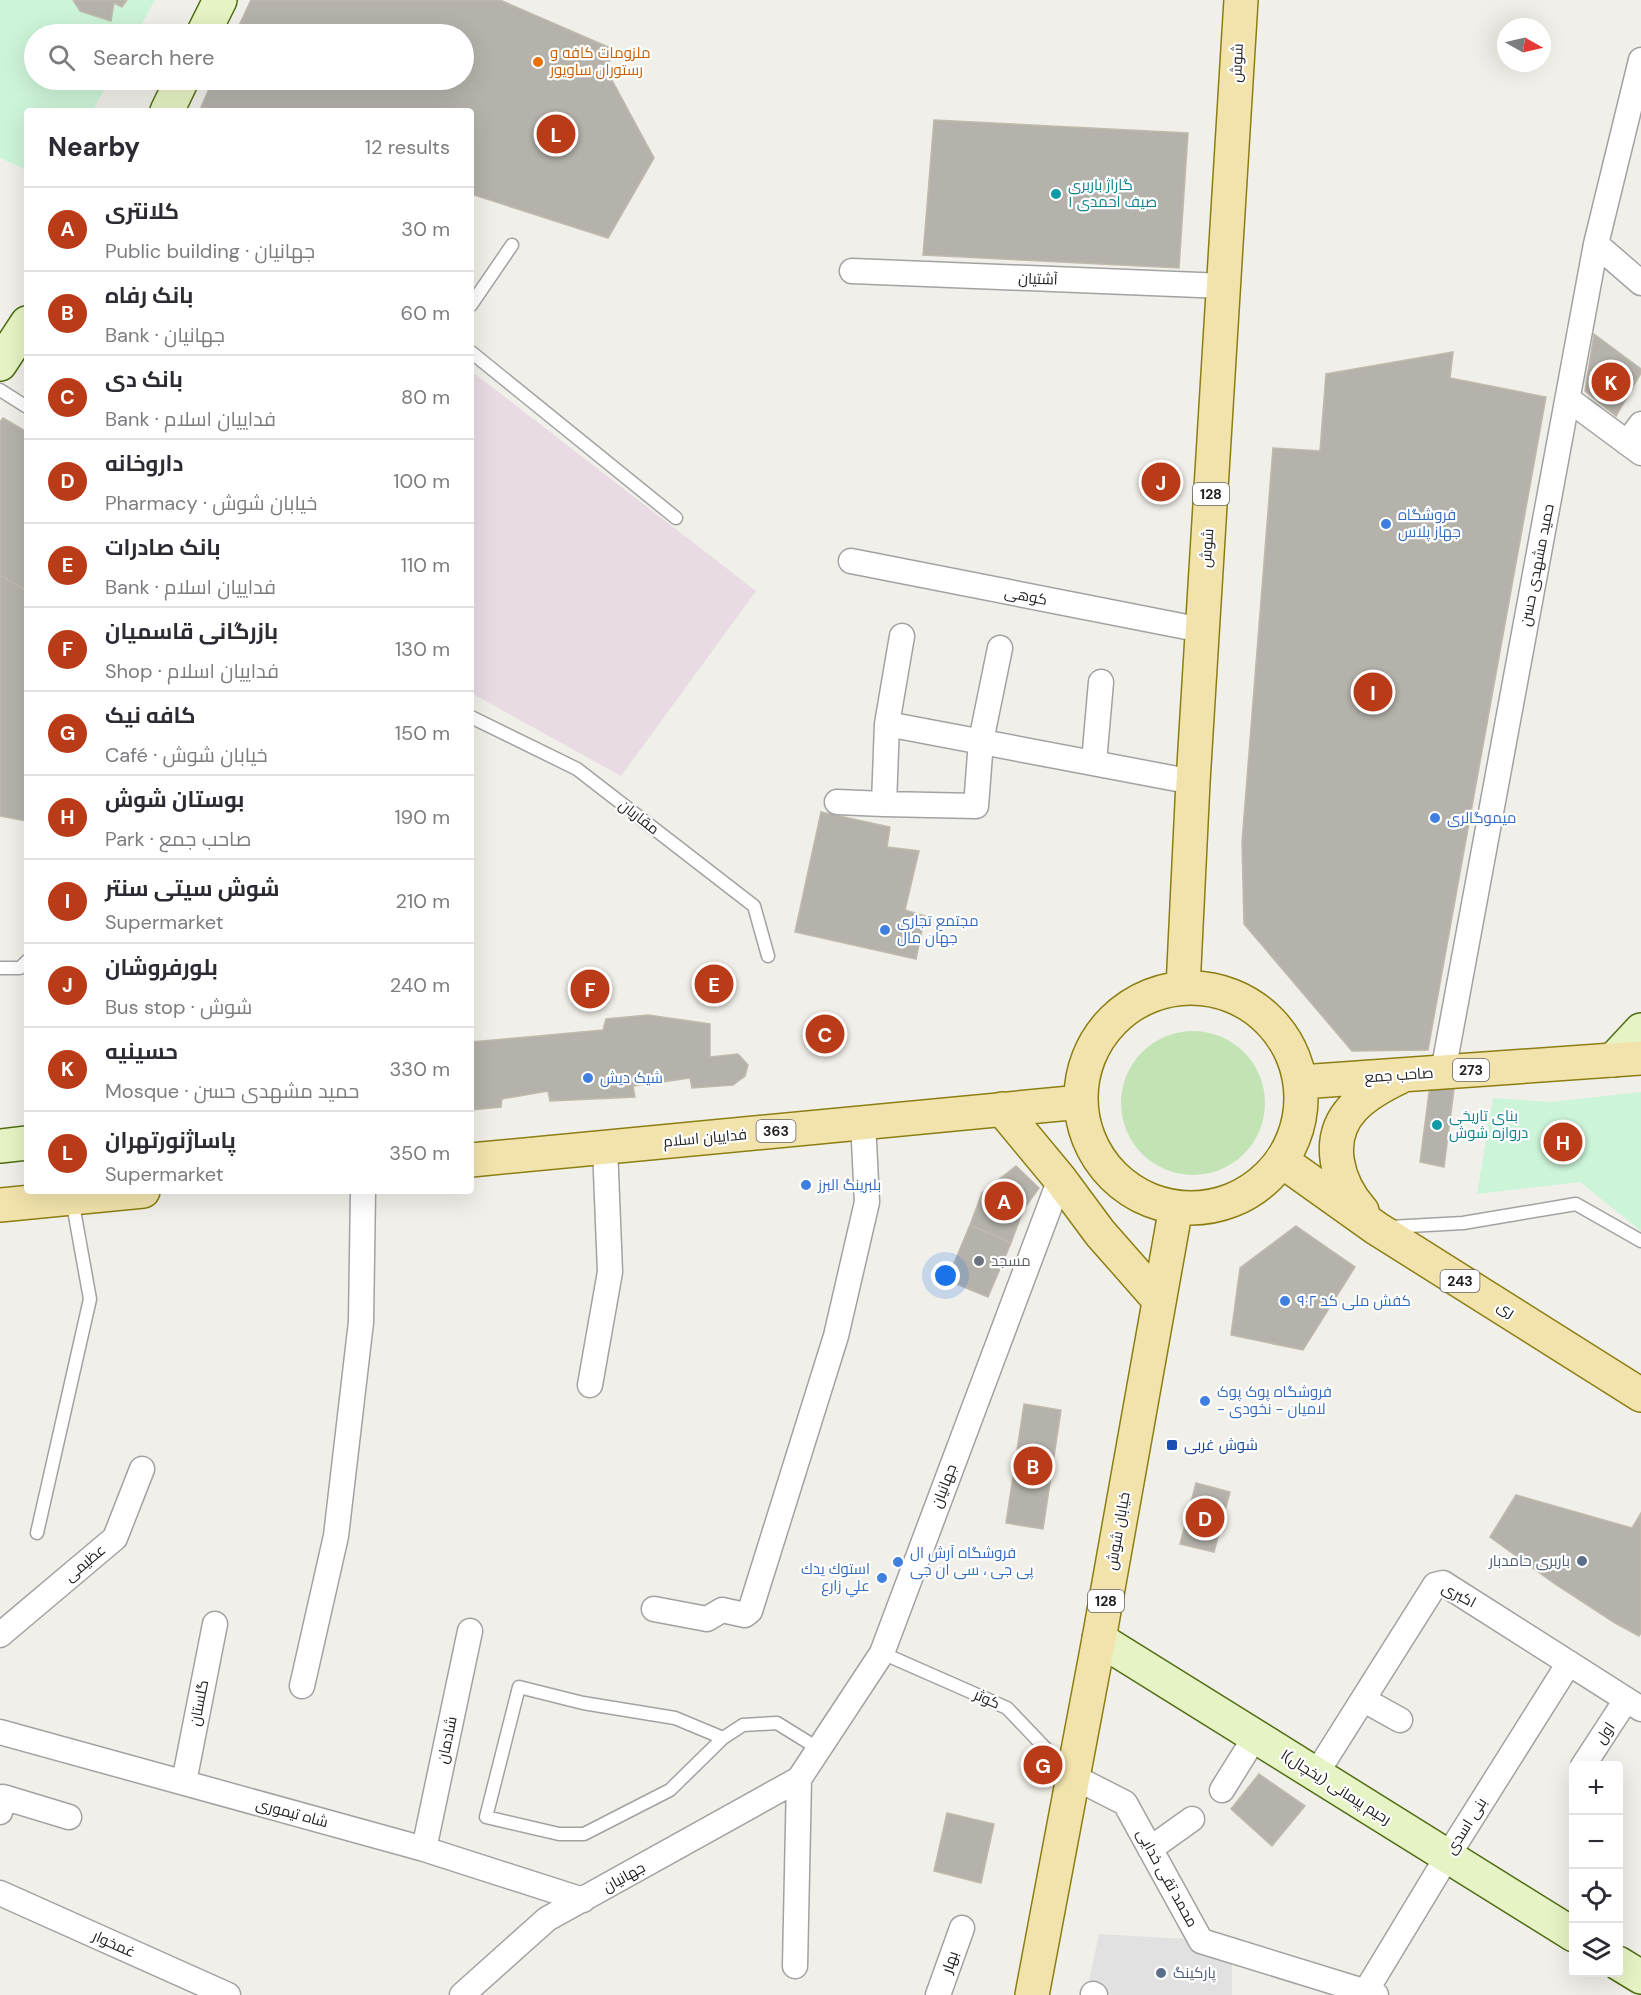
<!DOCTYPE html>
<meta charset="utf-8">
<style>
body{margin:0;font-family:"DM Sans",Cairo,sans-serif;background:#f2f2f3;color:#2b2b33}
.controls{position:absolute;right:18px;bottom:18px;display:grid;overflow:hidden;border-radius:6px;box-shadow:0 6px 24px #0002}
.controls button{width:54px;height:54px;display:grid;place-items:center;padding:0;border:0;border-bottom:2px solid #e1e1e2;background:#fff;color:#2b2b33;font:30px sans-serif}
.compass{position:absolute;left:1497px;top:18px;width:54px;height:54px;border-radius:50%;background:#fff;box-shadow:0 6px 24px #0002;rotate:98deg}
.you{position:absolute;left:946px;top:1276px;width:21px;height:21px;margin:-15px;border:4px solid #fff;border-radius:50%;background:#1a73e8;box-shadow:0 0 0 9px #1a73e833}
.badge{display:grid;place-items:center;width:39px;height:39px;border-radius:50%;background:#ba3b18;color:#fff;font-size:20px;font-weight:700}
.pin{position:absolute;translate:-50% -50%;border:3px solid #fff;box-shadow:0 2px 6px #0006}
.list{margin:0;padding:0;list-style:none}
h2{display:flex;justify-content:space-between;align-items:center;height:78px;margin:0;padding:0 24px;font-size:26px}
h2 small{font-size:20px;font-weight:400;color:#7c7c81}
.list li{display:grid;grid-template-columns:39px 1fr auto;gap:18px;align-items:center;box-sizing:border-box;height:84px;padding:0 24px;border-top:2px solid #e1e1e2}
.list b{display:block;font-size:22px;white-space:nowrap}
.list p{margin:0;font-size:20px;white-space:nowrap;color:#7c7c81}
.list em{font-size:20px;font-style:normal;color:#7c7c81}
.icon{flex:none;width:33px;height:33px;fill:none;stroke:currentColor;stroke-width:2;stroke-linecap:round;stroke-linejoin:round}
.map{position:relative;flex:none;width:1641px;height:1995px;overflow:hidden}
.search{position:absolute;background:#fff;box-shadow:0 6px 24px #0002;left:24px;top:24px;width:450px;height:66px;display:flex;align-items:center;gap:15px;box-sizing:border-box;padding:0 21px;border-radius:33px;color:#7c7c81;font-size:22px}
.panel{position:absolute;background:#fff;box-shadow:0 6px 24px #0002;left:24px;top:108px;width:450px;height:1086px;border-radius:6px}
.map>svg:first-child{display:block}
.industrial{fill:#e8dbe3}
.grass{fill:#c2e4b5}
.park{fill:#ccf4d8}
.parking{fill:#e1e1e1}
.building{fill:#b5b2ab;stroke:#c0b9ac;stroke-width:1.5}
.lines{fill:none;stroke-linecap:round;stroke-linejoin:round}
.lane-casing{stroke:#a2a2a2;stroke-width:15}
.street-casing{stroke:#a2a2a2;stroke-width:27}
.secondary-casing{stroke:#506d12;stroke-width:36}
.primary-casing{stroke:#8c7e12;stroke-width:36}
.lane{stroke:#fff;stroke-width:12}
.street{stroke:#fff;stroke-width:24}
.secondary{stroke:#e6f3c4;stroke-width:33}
.primary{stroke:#f2e3ac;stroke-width:33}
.food-dot{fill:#e8710a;stroke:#fff;stroke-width:2}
.culture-dot{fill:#0f9aa8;stroke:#fff;stroke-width:2}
.shop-dot{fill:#3f7fe0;stroke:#fff;stroke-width:2}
.worship-dot{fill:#6b7280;stroke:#fff;stroke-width:2}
.transit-dot{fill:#1a4fb4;stroke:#fff;stroke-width:2}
.service-dot{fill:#5c6f8a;stroke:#fff;stroke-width:2}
.labels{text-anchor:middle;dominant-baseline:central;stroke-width:4.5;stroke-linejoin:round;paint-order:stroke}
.shield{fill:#fff;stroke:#646464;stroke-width:1.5}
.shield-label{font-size:14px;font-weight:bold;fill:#212121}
.food-label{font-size:15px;fill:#c56008;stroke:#fff;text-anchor:start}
.street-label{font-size:15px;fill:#212121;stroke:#fff}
.culture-label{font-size:15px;fill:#0d838f;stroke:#fff;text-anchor:start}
.shop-label{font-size:15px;fill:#366cbe;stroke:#fff;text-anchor:start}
.worship-label{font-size:15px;fill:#5b616d;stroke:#fff;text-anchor:start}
.transit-label{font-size:15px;fill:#164399;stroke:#fff;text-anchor:start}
.service-label{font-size:15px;fill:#4e5e75;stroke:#fff;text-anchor:end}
</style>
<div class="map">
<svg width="1641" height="1995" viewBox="0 0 1641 1995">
<rect width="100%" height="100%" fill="#f0efe9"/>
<path class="industrial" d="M 471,371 L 756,591 L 621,776 L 471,693 Z"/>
<path class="grass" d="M1121 1103a72 72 0 1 1 144 0a72 72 0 1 1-144 0Z"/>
<path class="park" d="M 0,0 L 155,0 L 136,34 L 34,34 L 34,80 L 110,80 L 92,111 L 27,111 L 27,170 L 0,158 Z
M 1641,1092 L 1641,1231 L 1580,1182 L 1477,1194 L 1493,1098 L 1551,1102 Z"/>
<path class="parking" d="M 1099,1934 L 1186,1939 L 1192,1948 L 1232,1959 L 1232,1995 L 1112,1995 L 1088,1986 Z"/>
<path class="building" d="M 73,0 L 127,0 L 122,7 L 114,3 L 111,21 L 80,11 Z
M 251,0 L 500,0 L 615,50 L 606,69 L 654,158 L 608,238 L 471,194 L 471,111 L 214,111 L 201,107 L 213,80 L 464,80 L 464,34 L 235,34 Z
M 934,120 L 1188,133 L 1179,268 L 923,255 Z
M 1594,334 L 1641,369 L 1641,373 L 1616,416 L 1585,391 Z
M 1453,352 L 1450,378 L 1546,397 L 1428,1050 L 1352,1051 L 1244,924 L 1242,842 L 1273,448 L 1320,451 L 1326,374 Z
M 3,418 L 27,432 L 27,591 L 0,575 L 0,422 Z
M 0,575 L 27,591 L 27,821 L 0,816 Z
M 821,812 L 890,827 L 887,847 L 919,851 L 905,910 L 925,916 L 916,959 L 795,932 Z
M 648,1015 L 710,1024 L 710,1057 L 738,1054 L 748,1065 L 745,1076 L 733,1085 L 692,1088 L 690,1078 L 633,1086 L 635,1097 L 550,1101 L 548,1091 L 502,1099 L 501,1107 L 471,1110 L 471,1042 L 603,1030 L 606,1019 Z
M 1430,1085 L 1454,1089 L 1444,1167 L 1420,1162 Z
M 1016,1166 L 1039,1188 L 1023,1210 L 1011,1243 L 970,1225 L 982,1193 Z
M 970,1225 L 1011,1243 L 988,1297 L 947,1280 Z
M 1296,1226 L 1355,1267 L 1303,1350 L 1231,1335 L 1240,1268 Z
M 1024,1404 L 1061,1410 L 1043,1529 L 1006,1523 Z
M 1196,1483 L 1230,1492 L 1214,1552 L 1180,1544 Z
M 1516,1495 L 1632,1528 L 1641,1513 L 1641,1633 L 1639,1636 L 1615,1623 L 1555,1584 L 1490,1537 Z
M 1259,1774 L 1305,1806 L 1272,1846 L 1231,1809 Z
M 947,1813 L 994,1824 L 981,1883 L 934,1871 Z"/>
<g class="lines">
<defs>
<path id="lane" d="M 471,305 L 512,245
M 471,352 L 676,518
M 0,390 L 27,407
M 471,717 L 577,769 L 754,906 L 768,956
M 0,968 L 20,968 L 27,961
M 1390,1227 L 1463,1223 L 1576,1204 L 1641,1241
M 37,1533 L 90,1299 L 72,1199
M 882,1653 L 1007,1708 L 1069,1773
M 723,1738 L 675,1718 L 583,1703 L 519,1687 L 486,1817 L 559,1834 L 584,1834 L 670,1790 L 723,1738 L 743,1725 L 777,1723 L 819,1749"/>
<path id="street" d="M 1596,244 L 1641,283
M 852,271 L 1224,286
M 1568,399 L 1641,453
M 1627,443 L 1641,424
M 851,561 L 1202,630
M 902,636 L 887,724 L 884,804 L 976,806 L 981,741 L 1000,648
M 887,724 L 1193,782
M 1094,762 L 1101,682
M 837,802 L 884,804
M 1443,1072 L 1596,244 L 1641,60
M 590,1385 L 610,1272 L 605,1147
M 654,1609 L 707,1619 L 722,1610 L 745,1615 L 750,1611 L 836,1336 L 867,1202 L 863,1122
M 0,1635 L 115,1538 L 142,1469
M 302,1686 L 336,1536 L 361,1322 L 363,1191
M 1364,1700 L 1400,1720
M 0,1732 L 424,1849 L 583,1900
M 1583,1766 L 1626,1700
M 1316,1774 L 1435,1585 L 1443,1583 L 1641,1709
M 1072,1776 L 1125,1803 L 1201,1941 L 1376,1995
M 184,1782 L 215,1624
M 1222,1790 L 1255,1737
M 0,1812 L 3,1797 L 69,1817
M 424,1849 L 470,1631
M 1150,1849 L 1192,1819
M 0,1893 L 228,1995
M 795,1966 L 799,1779
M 1366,1991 L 1447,1857 L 1569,1663
M 1093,1994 L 1095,1995
M 462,1995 L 547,1919 L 799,1779 L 882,1653 L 1060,1179
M 938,1995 L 962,1928"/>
<path id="secondary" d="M 203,34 L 220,0
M 167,111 L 182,80
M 0,364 L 27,323
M 1613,1060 L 1641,1030
M 0,1146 L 27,1143
M 1099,1639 L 1574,1935
M 1618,1963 L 1641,1977"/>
<path id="primary" d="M 1183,988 L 1193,782 L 1241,0
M1081 1098a110 110 0 1 1 220 0a110 110 0 1 1-220 0Z
M 1301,1082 L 1641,1058
M 1002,1109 L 1060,1179 L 1100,1233 L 1159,1300
M 471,1160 L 1081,1102
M 1282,1161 L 1376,1228 L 1641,1395
M 0,1205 L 143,1191
M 1362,1211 C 1337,1183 1324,1139 1353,1108 C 1366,1094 1383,1085 1400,1077
M 1032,1995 L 1099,1639 L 1176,1207"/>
</defs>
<use href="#lane" class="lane-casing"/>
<use href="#street" class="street-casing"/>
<use href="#secondary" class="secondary-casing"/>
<use href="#primary" class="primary-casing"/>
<use href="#lane" class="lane"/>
<use href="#street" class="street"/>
<use href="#secondary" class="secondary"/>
<use href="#primary" class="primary"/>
</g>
<circle class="food-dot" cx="538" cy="62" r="6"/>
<g class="culture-dot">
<circle cx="1056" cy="194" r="6"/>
<circle cx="1437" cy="1125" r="6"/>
</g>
<g class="shop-dot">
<circle cx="1386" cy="524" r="6"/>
<circle cx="1435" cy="818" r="6"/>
<circle cx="885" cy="930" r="6"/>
<circle cx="588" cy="1078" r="6"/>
<circle cx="806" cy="1185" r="6"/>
<circle cx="1285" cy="1301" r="6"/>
<circle cx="1205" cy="1401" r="6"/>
<circle cx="898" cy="1562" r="6"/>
<circle cx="882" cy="1578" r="6"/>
</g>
<circle class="worship-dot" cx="979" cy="1261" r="6"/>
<rect class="transit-dot" x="1166" y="1439" width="12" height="12" rx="3"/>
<g class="service-dot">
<circle cx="1582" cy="1561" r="6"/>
<circle cx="1161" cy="1973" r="6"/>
</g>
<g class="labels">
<g class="shield">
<rect x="1193" y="483" width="36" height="22" rx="4.5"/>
<rect x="1453" y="1059" width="36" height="22" rx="4.5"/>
<rect x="756.5" y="1120" width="39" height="22" rx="4.5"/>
<rect x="1440.5" y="1270" width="39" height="22" rx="4.5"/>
<rect x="1088" y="1590" width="36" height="22" rx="4.5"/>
</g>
<g class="shield-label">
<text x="1211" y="494">128</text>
<text x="1471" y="1070">273</text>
<text x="776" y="1131">363</text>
<text x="1460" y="1281">243</text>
<text x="1106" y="1601">128</text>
</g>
<g class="food-label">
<text x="550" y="53">ملزومات کافه و<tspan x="550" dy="17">رستوران ساویور</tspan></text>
</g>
<g class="street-label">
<text transform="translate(1237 63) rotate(-87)">شوش</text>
<text transform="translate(1038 279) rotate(2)">آشتیان</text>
<text transform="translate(1207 548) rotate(-86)">شوش</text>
<text transform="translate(1537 565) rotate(-79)">حمید مشهدی حسن</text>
<text transform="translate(1026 596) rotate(11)">کوهی</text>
<text transform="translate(639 817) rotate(38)">مقاریان</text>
<text transform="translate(1399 1075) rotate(-4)">صاحب جمع</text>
<text transform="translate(705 1138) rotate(-5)">فداییان اسلام</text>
<text transform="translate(1506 1309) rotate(32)">ری</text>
<text transform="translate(944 1486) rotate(-69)">جهانیان</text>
<text transform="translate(1118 1531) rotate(-80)">خیابان شوش</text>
<text transform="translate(85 1563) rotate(-40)">عظیمی</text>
<text transform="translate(1459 1595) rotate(28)">اکبری</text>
<text transform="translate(987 1699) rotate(24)">کوثر</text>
<text transform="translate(199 1703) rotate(-79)">گلستان</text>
<text transform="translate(1605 1733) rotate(-56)">اول</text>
<text transform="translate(447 1740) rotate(-78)">شادمان</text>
<text transform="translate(1336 1787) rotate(32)">رحیم پیمانی (یخچال)ا</text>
<text transform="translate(292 1813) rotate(15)">شاه تیموری</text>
<text transform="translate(1466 1826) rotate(-58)">بنی اسدی</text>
<text transform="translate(624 1877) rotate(-29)">جهانیان</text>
<text transform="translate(1167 1878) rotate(61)">محمد تقی خدایی</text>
<text transform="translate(114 1944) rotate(24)">غمخوار</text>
<text transform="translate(950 1962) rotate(-71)">بهار</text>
</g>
<g class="culture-label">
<text x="1068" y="185">گاراژ باربری<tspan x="1068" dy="17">صیف احمدی ۱</tspan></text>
<text x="1449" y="1116">بنای تاریخی<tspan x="1449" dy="17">دروازه شوش</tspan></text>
</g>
<g class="shop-label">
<text x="1398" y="515">فروشگاه<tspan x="1398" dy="17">جهاز پلاس</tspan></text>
<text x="1447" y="818">میموگالری</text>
<text x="897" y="921">مجتمع تجاری<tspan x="897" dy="17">جهان مال</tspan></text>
<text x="600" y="1078">شیک دیش</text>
<text x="818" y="1185">بلبرینگ البرز</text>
<text x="1297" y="1301">کفش ملی کد ۹۰۲</text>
<text x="1217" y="1392">فروشگاه پوک پوک<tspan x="1217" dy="17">- لاميان - نخودی</tspan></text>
<text x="910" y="1553">فروشگاه آرش ال<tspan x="910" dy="17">پی جی ، سی ان جی</tspan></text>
<text x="870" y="1569" text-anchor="end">استوك يدك<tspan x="870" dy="17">علي زارع</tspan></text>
</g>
<g class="worship-label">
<text x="991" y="1261">مسجد</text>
</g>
<g class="transit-label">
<text x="1184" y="1445">شوش غربی</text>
</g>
<g class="service-label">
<text x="1570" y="1561">باربری حامدبار</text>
<text x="1173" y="1973" text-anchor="start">پارکینگ</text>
</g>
</g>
</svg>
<div class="controls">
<button>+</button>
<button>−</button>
<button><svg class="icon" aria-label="locate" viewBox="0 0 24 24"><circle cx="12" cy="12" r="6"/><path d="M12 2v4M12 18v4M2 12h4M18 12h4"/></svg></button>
<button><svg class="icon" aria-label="layers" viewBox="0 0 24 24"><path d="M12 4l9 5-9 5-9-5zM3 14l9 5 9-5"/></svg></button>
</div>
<svg class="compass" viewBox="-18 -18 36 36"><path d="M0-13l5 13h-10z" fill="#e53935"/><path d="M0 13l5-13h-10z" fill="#7c7c81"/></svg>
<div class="you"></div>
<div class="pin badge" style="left:1004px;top:1201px">A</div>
<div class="pin badge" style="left:1033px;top:1466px">B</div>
<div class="pin badge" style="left:825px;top:1034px">C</div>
<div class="pin badge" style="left:1205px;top:1518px">D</div>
<div class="pin badge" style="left:714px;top:984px">E</div>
<div class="pin badge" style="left:590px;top:989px">F</div>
<div class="pin badge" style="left:1043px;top:1765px">G</div>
<div class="pin badge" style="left:1563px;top:1142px">H</div>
<div class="pin badge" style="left:1373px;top:692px">I</div>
<div class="pin badge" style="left:1161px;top:482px">J</div>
<div class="pin badge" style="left:1611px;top:382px">K</div>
<div class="pin badge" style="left:556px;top:134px">L</div>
<div class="search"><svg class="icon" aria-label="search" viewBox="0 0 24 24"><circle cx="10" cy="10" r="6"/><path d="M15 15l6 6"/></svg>Search here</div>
<section class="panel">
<h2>Nearby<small>12 results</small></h2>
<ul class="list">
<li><span class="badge">A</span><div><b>کلانتری</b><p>Public building · جهانیان</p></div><em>30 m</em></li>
<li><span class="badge">B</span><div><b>بانک رفاه</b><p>Bank · جهانیان</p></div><em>60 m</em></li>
<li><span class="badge">C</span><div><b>بانک دی</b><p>Bank · فداییان اسلام</p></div><em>80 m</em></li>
<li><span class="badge">D</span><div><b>داروخانه</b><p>Pharmacy · خیابان شوش</p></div><em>100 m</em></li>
<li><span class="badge">E</span><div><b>بانک صادرات</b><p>Bank · فداییان اسلام</p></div><em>110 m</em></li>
<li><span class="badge">F</span><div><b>بازرگانی قاسمیان</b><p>Shop · فداییان اسلام</p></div><em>130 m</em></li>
<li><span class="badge">G</span><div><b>کافه نیک</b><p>Café · خیابان شوش</p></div><em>150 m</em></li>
<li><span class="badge">H</span><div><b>بوستان شوش</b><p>Park · صاحب جمع</p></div><em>190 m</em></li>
<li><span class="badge">I</span><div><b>شوش سیتی سنتر</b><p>Supermarket</p></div><em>210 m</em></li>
<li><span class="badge">J</span><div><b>بلورفروشان</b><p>Bus stop · شوش</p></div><em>240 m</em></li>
<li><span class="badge">K</span><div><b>حسینیه</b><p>Mosque · حمید مشهدی حسن</p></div><em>330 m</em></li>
<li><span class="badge">L</span><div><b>پاساژنورتهران</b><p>Supermarket</p></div><em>350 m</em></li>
</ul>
</section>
</div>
